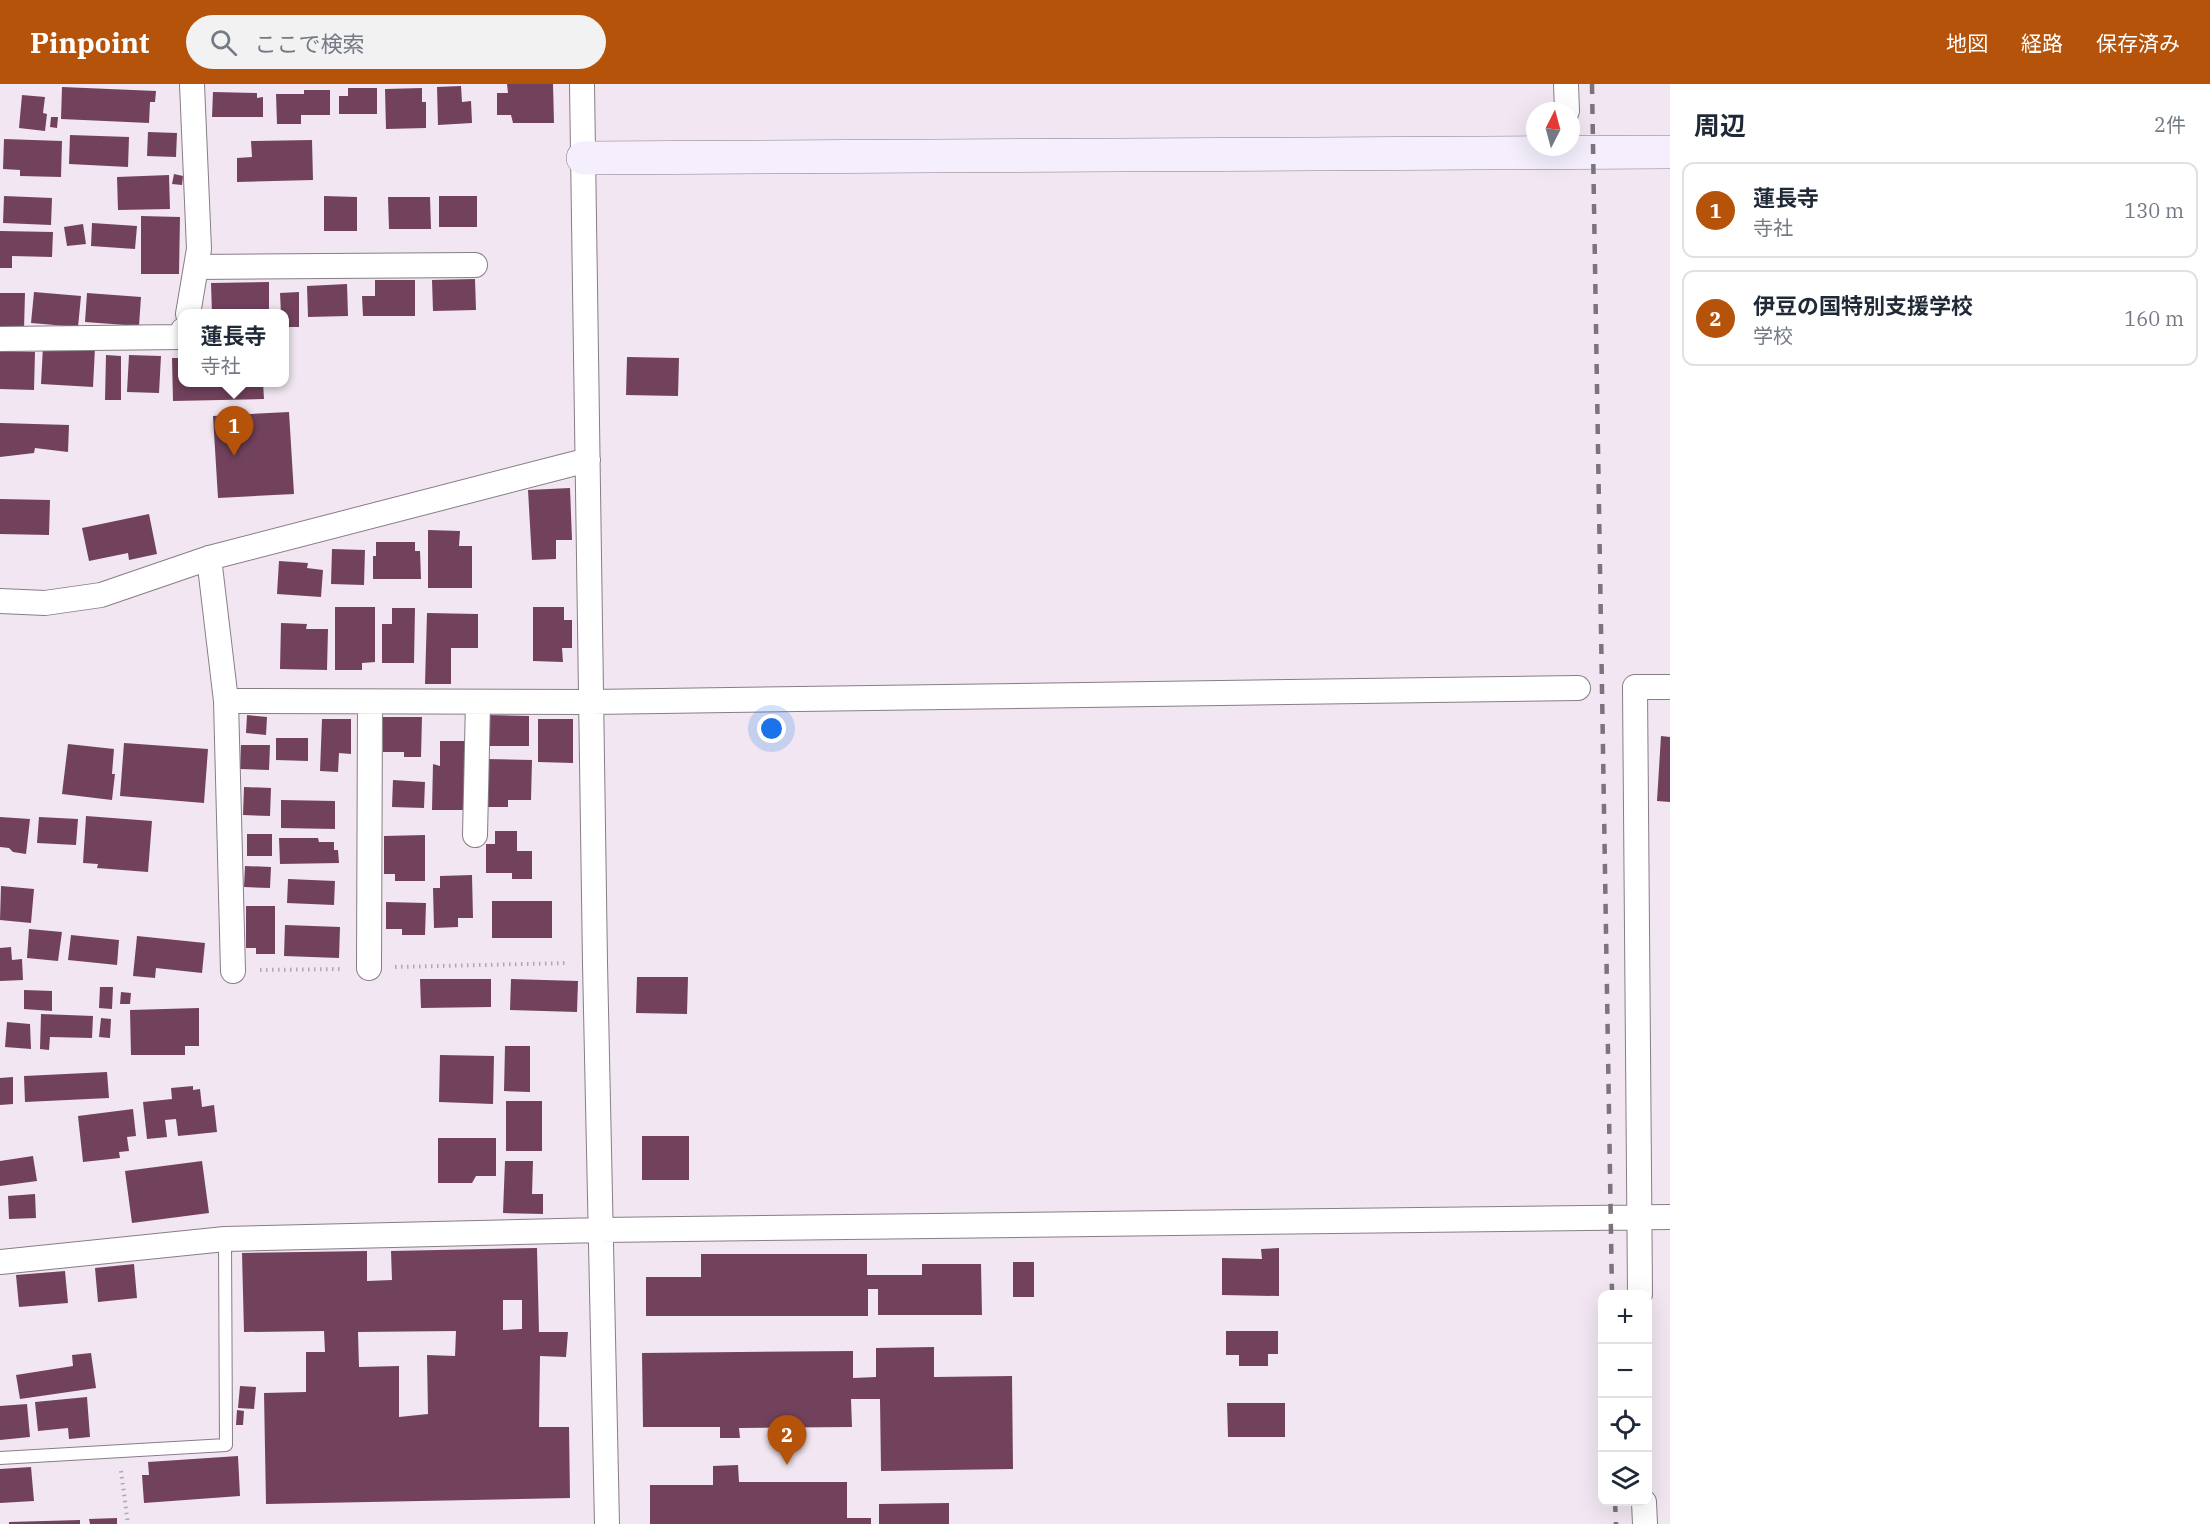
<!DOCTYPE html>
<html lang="ja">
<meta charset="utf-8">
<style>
body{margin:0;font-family:"IBM Plex Serif","Noto Sans JP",serif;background:#f2f2f3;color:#1f2937}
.controls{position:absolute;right:18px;bottom:18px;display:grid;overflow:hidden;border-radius:12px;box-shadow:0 6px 24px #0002}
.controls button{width:54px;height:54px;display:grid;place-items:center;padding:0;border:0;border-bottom:2px solid #e0e1e3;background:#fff;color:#1f2937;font:30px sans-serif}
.compass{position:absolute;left:1526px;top:18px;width:54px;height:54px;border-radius:50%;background:#fff;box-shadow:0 6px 24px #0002;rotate:6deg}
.you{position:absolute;left:772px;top:645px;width:21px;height:21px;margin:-15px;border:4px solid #fff;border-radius:50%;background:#1a73e8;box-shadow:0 0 0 9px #1a73e833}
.badge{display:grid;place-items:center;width:39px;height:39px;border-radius:50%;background:#b45309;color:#fff;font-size:20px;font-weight:700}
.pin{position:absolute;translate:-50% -50px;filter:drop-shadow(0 2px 3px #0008)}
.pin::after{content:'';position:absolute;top:32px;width:21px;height:18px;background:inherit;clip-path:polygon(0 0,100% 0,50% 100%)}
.popup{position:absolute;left:178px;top:225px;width:111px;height:78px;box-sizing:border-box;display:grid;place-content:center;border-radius:12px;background:#fff;filter:drop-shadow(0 2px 4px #0005);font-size:20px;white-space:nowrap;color:#747a83}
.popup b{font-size:22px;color:#1f2937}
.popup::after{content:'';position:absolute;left:50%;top:100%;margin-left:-12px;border:12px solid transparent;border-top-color:#fff}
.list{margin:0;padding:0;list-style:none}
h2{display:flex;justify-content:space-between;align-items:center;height:78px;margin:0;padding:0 24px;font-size:26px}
h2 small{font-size:20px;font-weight:400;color:#747a83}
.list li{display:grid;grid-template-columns:39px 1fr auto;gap:18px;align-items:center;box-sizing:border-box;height:96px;margin:0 12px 12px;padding:0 12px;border:2px solid #e0e1e3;border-radius:12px}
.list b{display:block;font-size:22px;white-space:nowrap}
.list p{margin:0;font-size:20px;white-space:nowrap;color:#747a83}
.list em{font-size:20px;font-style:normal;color:#747a83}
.icon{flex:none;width:33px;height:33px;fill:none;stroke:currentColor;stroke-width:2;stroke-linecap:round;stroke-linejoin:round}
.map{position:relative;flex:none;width:1670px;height:1440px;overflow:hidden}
header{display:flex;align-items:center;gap:36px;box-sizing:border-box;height:84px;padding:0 30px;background:#b45309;color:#fff}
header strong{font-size:28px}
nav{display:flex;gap:33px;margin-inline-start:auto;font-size:21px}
.search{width:420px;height:54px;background:#f2f2f3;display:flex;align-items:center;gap:15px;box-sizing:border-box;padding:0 21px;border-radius:33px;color:#747a83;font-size:22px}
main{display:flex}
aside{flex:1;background:#fff}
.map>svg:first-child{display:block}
.building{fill:#72425d;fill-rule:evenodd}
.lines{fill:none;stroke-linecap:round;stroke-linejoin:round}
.lane-casing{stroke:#877d87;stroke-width:14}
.street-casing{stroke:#877d87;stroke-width:26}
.secondary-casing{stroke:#877d87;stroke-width:34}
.path{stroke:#b0a8b0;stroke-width:4;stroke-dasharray:1.5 4.5;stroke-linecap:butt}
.lane{stroke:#fff;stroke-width:12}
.street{stroke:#fff;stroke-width:24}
.secondary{stroke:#f4eefd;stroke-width:33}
.rail{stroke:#7b747b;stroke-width:4.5;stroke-dasharray:10 10;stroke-linecap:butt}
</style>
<header>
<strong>Pinpoint</strong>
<div class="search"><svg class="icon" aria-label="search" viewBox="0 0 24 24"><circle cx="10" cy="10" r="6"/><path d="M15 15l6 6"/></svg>ここで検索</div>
<nav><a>地図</a><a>経路</a><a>保存済み</a></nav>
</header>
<main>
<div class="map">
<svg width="1670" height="1440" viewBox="0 0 1670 1440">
<rect width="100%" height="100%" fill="#f1e6f1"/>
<path class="building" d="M 507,0 L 553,0 L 554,39 L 513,39 L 511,31 L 497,31 L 497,9 L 508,9 Z
M 461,2 L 462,18 L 471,17 L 472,39 L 438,41 L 437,3 Z
M 62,3 L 156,7 L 155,18 L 150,18 L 149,39 L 61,35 Z
M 348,4 L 377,4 L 377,30 L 339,30 L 339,12 L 348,12 Z
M 422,4 L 422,18 L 426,18 L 426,44 L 386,45 L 385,5 Z
M 304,6 L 330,6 L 330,31 L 301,31 L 301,40 L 277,40 L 276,10 L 304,10 Z
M 213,8 L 257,9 L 257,14 L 263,13 L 263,33 L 212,33 Z
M 22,11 L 45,13 L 43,29 L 47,30 L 45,47 L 19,44 Z
M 51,33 L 58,33 L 57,44 L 50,43 Z
M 148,48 L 177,49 L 176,73 L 147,72 Z
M 70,51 L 129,53 L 128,83 L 69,80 Z
M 4,55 L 62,57 L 61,93 L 20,92 L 20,86 L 3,85 Z
M 312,56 L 313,96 L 237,98 L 237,74 L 252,73 L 251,57 Z
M 174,90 L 183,92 L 182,101 L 172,100 Z
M 169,91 L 170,125 L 118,126 L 117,93 Z
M 4,112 L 52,114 L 51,141 L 3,139 Z
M 324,112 L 357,113 L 357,147 L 324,147 Z
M 439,112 L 477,112 L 477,143 L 439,143 Z
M 388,113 L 430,113 L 431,145 L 389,145 Z
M 141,132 L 180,133 L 179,190 L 141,190 Z
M 92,139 L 137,142 L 135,165 L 91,162 Z
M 83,140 L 86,160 L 67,162 L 64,143 Z
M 0,147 L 53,148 L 52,173 L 12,172 L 12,184 L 0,184 Z
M 475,195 L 476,226 L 433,227 L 432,196 Z
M 375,196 L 415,196 L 415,232 L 363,232 L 362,212 L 375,212 Z
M 269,198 L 269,230 L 212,230 L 211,199 Z
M 347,200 L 348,232 L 308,233 L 307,202 Z
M 34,208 L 81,212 L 78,243 L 31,239 Z
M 299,208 L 299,243 L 285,243 L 285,230 L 281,230 L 280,209 Z
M 0,209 L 25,209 L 24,245 L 0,245 Z
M 87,209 L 141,213 L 139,242 L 85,238 Z
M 180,260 L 183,260 L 183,298 L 263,298 L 264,315 L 173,317 L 172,274 L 180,274 Z
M 43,262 L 95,264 L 93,303 L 41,300 Z
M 0,267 L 35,268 L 34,306 L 0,305 Z
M 106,271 L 121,272 L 121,316 L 105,316 Z
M 129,271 L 161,272 L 159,309 L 127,308 Z
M 627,273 L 679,274 L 678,312 L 626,311 Z
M 289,328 L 294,410 L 218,414 L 213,332 Z
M 0,339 L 69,341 L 68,368 L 35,364 L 34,369 L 0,373 Z
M 570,404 L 572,456 L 556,456 L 556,475 L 532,476 L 528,406 Z
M 0,415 L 50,416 L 49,451 L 0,450 Z
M 149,430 L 157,470 L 129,476 L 128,469 L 89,477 L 82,444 Z
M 428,446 L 460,447 L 459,462 L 472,462 L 472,504 L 428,504 Z
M 376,458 L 415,458 L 415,467 L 420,467 L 421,495 L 373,495 L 373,472 L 376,472 Z
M 332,465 L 365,466 L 364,501 L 331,500 Z
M 279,477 L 308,479 L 307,484 L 323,486 L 321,513 L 277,510 Z
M 335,523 L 375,523 L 375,578 L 362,579 L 362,586 L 335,586 Z
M 533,523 L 564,523 L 564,536 L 572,536 L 572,564 L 562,564 L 563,578 L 533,577 Z
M 392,524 L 415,524 L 414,579 L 382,579 L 382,540 L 392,540 Z
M 427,529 L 478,530 L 478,564 L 451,564 L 451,600 L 425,600 Z
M 281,539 L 307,540 L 306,545 L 328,545 L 327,586 L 280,585 Z
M 247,631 L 267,633 L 266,651 L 246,649 Z
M 487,631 L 529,632 L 529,662 L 486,662 Z
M 383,633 L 422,633 L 421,673 L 404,673 L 404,668 L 383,668 Z
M 322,635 L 351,635 L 351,670 L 339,669 L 338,688 L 320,687 Z
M 538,635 L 573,635 L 573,679 L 538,678 Z
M 1661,652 L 1670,653 L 1670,718 L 1657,717 Z
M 276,654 L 308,654 L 308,677 L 276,676 Z
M 440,657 L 465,657 L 464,726 L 432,726 L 433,680 L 440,682 Z
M 124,659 L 208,665 L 204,719 L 120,712 Z
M 68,660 L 114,665 L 112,690 L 115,690 L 112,716 L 62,710 Z
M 241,661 L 270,661 L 269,686 L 240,685 Z
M 486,675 L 532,676 L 531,716 L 508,716 L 508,723 L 486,723 Z
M 393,696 L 425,698 L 424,724 L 392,723 Z
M 244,703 L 271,704 L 270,732 L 243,731 Z
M 281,716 L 335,717 L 335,745 L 281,744 Z
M 86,732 L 152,737 L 148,788 L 97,784 L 98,780 L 83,779 Z
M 0,733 L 30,735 L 26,770 L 13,768 L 9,764 L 0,763 Z
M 39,733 L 78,735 L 76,761 L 37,759 Z
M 495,747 L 517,747 L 517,767 L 532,767 L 532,795 L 512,795 L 512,789 L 486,789 L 486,760 L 495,760 Z
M 247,750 L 272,750 L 272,772 L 247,772 Z
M 425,751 L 425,797 L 395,797 L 395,790 L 384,790 L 384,752 Z
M 279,754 L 318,754 L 319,758 L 334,758 L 334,766 L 338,766 L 339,779 L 280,780 Z
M 245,782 L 271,783 L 270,804 L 244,803 Z
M 472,791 L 473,834 L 458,834 L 458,843 L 434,844 L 433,804 L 440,804 L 440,792 Z
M 288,795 L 335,797 L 334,821 L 287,819 Z
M 1,802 L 34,805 L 31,839 L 0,836 Z
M 492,817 L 552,817 L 552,854 L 492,854 Z
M 386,818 L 426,819 L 425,851 L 402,851 L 402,845 L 386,845 Z
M 246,822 L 275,822 L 275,870 L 256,870 L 256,864 L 246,864 Z
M 285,841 L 340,843 L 339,874 L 284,872 Z
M 29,845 L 62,848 L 58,877 L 27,874 Z
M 71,851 L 119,856 L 117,881 L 68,876 Z
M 137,852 L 205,859 L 202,889 L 156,884 L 155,894 L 133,892 Z
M 11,863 L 12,876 L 22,875 L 23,896 L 0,897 L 0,864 Z
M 637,893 L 688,893 L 687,930 L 636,929 Z
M 420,895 L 491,895 L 491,923 L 421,924 Z
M 511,895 L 578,897 L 577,928 L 510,926 Z
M 100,903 L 113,903 L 112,925 L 99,924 Z
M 24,906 L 52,907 L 52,927 L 24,925 Z
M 121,908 L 131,909 L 130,920 L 120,920 Z
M 199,924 L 199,962 L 185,962 L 185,971 L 131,971 L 130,926 Z
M 41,930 L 93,932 L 92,954 L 50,953 L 49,966 L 40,965 Z
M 101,934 L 111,935 L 110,954 L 99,953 Z
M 7,938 L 30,940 L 31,965 L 5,963 Z
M 505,962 L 530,962 L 530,1008 L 504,1007 Z
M 440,971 L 494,972 L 493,1020 L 439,1018 Z
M 107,988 L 109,1014 L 25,1018 L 24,992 Z
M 13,993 L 13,1020 L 0,1021 L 0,994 Z
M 193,1002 L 193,1006 L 200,1005 L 202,1023 L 214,1021 L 217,1048 L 178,1052 L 176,1035 L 165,1036 L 167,1053 L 147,1055 L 143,1018 L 172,1015 L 171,1004 Z
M 506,1017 L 542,1017 L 542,1067 L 506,1067 Z
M 133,1025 L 136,1052 L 127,1053 L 129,1067 L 119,1068 L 120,1074 L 83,1078 L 78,1032 Z
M 642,1052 L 689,1052 L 689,1096 L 642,1096 Z
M 438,1054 L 496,1054 L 496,1092 L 476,1092 L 472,1099 L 438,1099 Z
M 33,1072 L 37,1097 L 0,1102 L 0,1077 Z
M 202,1077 L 209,1129 L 132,1139 L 125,1087 Z
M 505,1077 L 533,1077 L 532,1110 L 543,1110 L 543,1130 L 503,1129 Z
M 35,1110 L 36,1134 L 9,1135 L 8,1112 Z
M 537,1164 L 539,1248 L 568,1248 L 566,1273 L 540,1272 L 539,1343 L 569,1343 L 570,1414 L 266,1420 L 264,1309 L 306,1308 L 306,1268 L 325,1268 L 324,1247 L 244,1248 L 242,1169 L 367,1167 L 367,1197 L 392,1196 L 391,1167 ZM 503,1216 L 522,1216 L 522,1245 L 503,1246 ZM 456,1247 L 455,1272 L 427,1271 L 428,1330 L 399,1333 L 399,1282 L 359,1283 L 358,1248 Z
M 1279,1164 L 1279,1212 L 1222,1211 L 1222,1174 L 1262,1175 L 1261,1165 Z
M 701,1170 L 867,1170 L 867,1191 L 922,1191 L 922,1180 L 981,1180 L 982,1231 L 878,1231 L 878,1205 L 868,1205 L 868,1232 L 646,1232 L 646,1193 L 701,1193 Z
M 1013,1178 L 1034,1178 L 1034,1213 L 1013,1213 Z
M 134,1180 L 137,1214 L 98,1218 L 95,1184 Z
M 65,1187 L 68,1219 L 19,1223 L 16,1191 Z
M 1226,1247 L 1278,1247 L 1278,1270 L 1268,1270 L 1268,1282 L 1239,1282 L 1239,1271 L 1226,1271 Z
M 934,1263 L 934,1293 L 1012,1292 L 1013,1385 L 881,1387 L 880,1315 L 851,1315 L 852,1343 L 739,1344 L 740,1354 L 720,1354 L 720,1343 L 643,1343 L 642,1269 L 853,1267 L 853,1294 L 876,1293 L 876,1264 Z
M 91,1269 L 96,1304 L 20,1315 L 16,1291 L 73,1282 L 72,1271 Z
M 240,1302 L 256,1303 L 254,1325 L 238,1324 Z
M 87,1313 L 90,1353 L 69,1355 L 68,1344 L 38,1347 L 35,1318 Z
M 1227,1319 L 1285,1319 L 1285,1353 L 1228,1353 Z
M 27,1320 L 30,1353 L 0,1356 L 0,1322 Z
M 237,1326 L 244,1327 L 243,1341 L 236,1341 Z
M 238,1372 L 240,1412 L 144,1419 L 142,1391 L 149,1391 L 148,1378 Z
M 738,1381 L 739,1398 L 847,1398 L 847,1434 L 871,1434 L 871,1440 L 650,1440 L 650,1401 L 713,1401 L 713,1382 Z
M 31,1383 L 34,1417 L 0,1419 L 0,1385 Z
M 949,1419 L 949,1440 L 879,1440 L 879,1420 Z
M 117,1434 L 117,1440 L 90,1440 L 89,1435 Z
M 80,1436 L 80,1440 L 9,1440 L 9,1438 Z"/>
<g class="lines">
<defs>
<path id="lane" d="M 0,1374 L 226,1361 L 225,1155"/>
<path id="street" d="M 582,0 L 595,879 L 607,1440
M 1566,0 L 1567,27
M 196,183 L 475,181
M 188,230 L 199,165 L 192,0
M 0,255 L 181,253 L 183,246
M 209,474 L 226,617 L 591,618 L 1578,604
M 0,517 L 45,519 L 101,511 L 209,474 L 588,376
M 226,617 L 233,887
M 475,751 L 478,618
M 369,884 L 370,618
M 0,1178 L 225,1155 L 600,1146 L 1670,1133
M 1640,1210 L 1635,603 L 1670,603
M 1644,1418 L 1645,1440"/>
<path id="secondary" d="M 583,74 L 1670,68"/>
</defs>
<use href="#lane" class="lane-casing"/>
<use href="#street" class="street-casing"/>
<use href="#secondary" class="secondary-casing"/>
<path class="path" d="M 395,883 L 568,879
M 260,886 L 343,885
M 121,1387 L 128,1440"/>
<use href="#lane" class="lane"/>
<use href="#street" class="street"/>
<use href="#secondary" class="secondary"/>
<path class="rail" d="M 1592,0 L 1612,1210
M 1615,1418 L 1616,1440"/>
</g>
</svg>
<div class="controls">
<button>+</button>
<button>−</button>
<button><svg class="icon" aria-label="locate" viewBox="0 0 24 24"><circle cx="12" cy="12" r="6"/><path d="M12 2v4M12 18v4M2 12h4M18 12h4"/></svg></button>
<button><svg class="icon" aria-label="layers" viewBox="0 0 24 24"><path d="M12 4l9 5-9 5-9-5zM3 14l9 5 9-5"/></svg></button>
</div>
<svg class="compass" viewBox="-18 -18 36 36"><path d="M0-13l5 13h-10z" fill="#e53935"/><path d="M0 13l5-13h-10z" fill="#747a83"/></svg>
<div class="you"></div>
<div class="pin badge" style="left:234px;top:372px">1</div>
<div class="popup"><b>蓮長寺</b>寺社</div>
<div class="pin badge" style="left:787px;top:1381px">2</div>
</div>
<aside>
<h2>周辺<small>2件</small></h2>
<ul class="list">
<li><span class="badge">1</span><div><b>蓮長寺</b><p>寺社</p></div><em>130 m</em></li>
<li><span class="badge">2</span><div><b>伊豆の国特別支援学校</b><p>学校</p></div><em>160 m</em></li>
</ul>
</aside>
</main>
